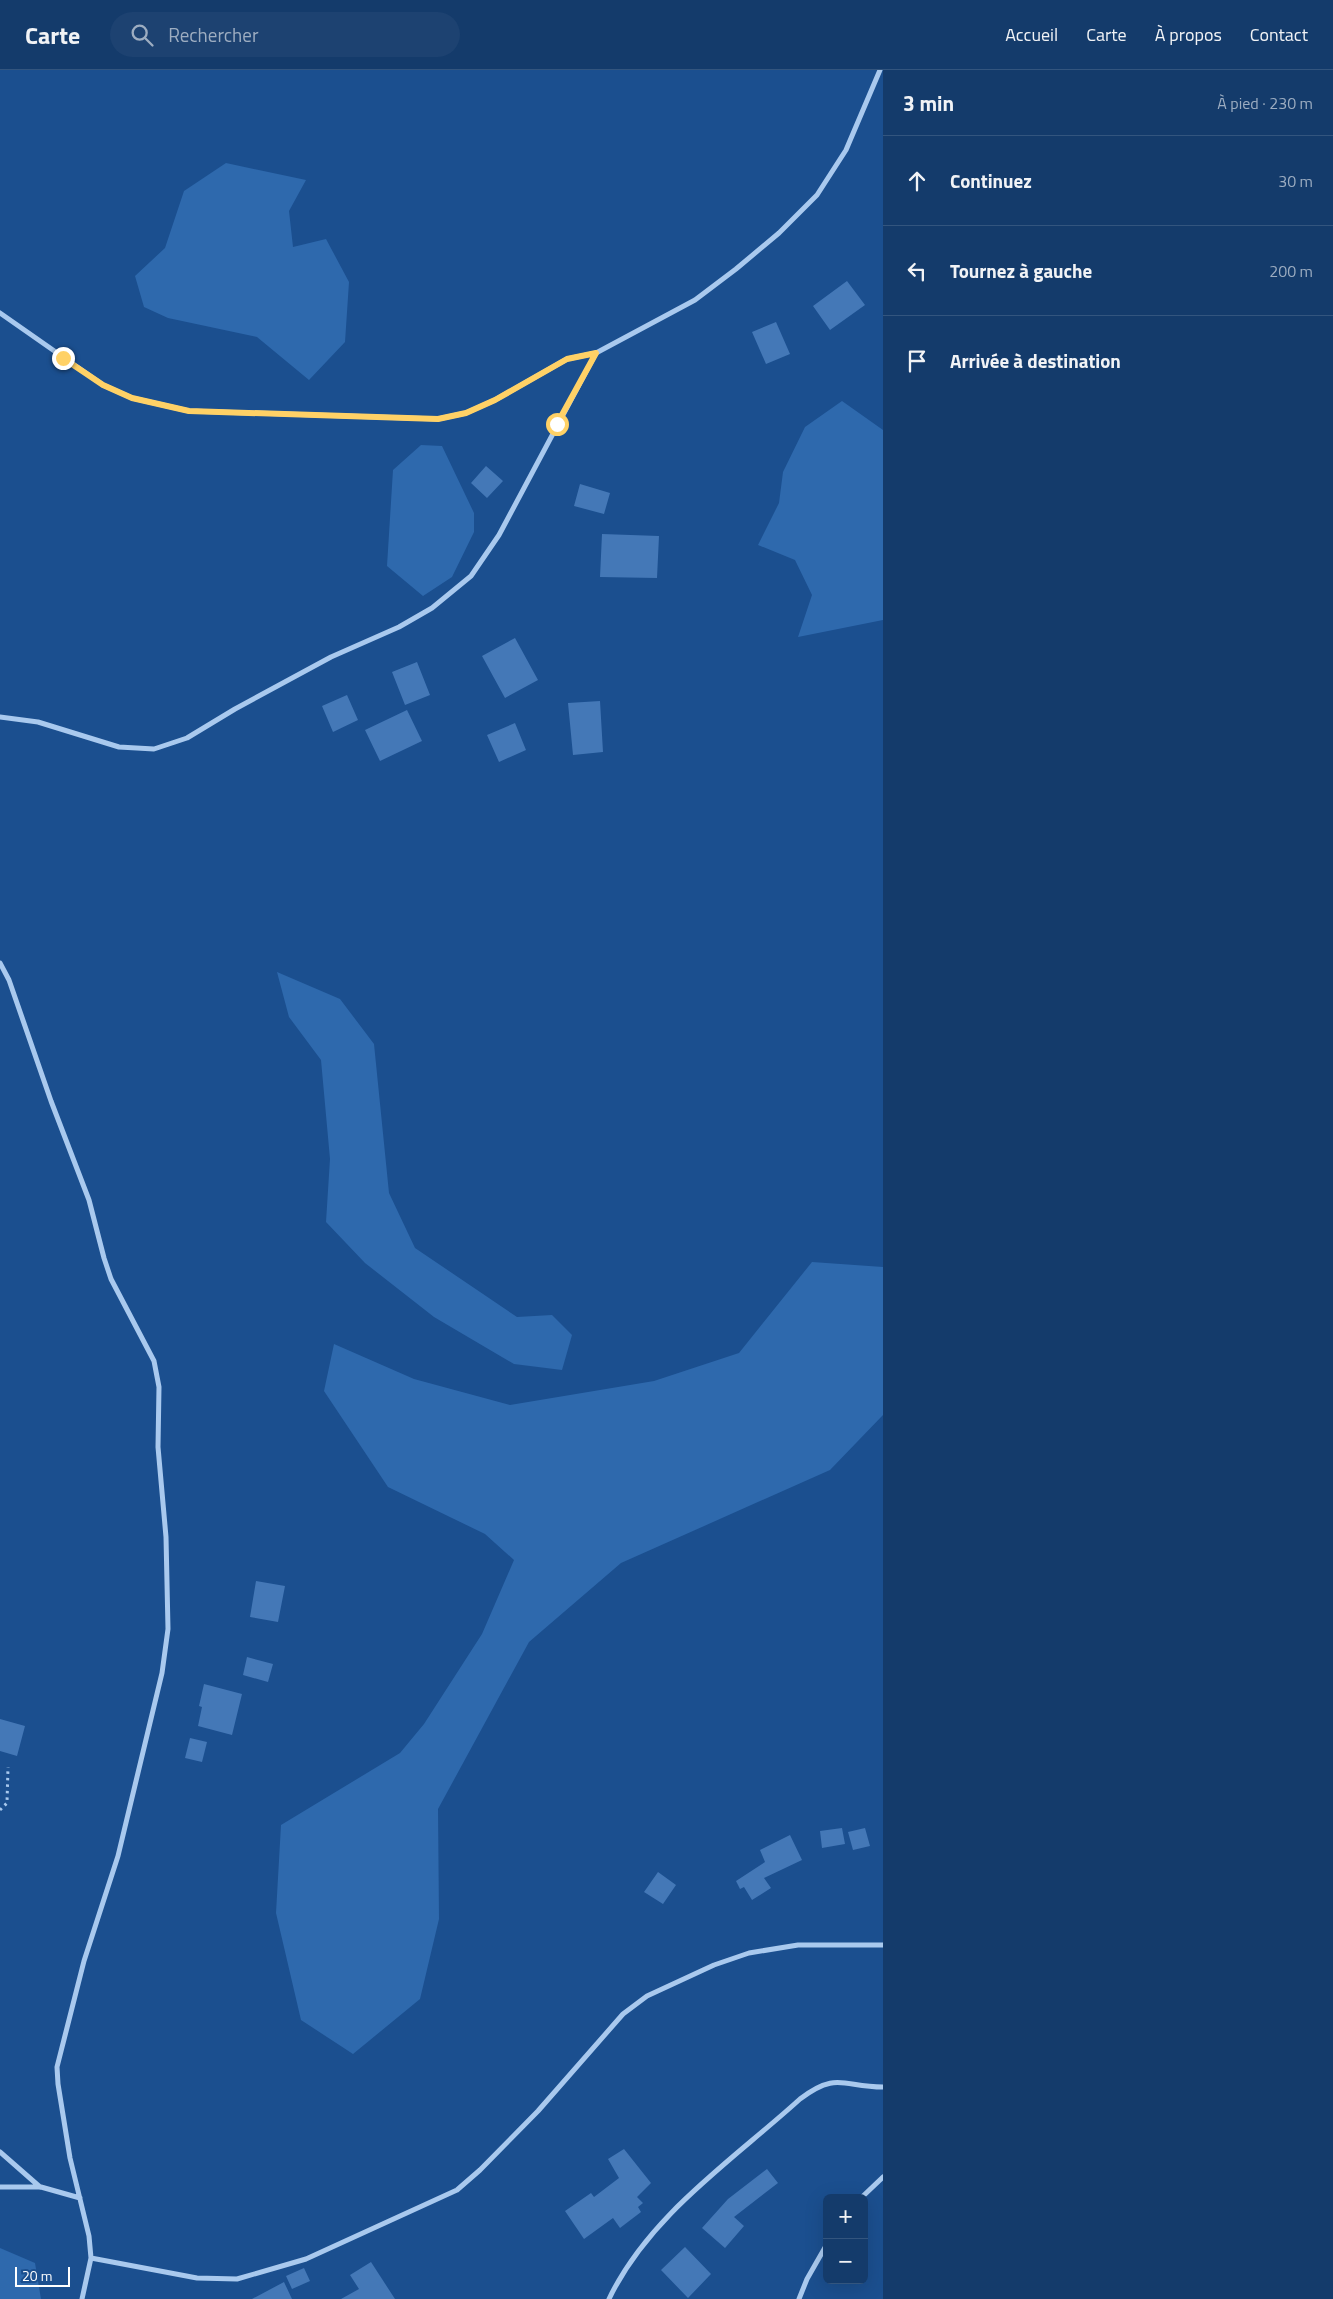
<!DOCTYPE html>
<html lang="fr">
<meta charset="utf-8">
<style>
body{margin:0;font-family:"Titillium Web",sans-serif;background:#1d4271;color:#f1f3f6}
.controls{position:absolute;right:15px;bottom:15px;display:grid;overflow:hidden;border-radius:8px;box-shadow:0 5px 20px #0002}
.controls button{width:45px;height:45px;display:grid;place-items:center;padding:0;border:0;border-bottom:1px solid #33557e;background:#143b6b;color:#f1f3f6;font:25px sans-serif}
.scale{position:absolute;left:15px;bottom:12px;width:55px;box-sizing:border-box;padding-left:5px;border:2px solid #fff;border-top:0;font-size:14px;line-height:18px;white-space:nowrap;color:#fff;-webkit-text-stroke:4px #1b4f8f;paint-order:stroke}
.stop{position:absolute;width:15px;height:15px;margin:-11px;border:4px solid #ffd166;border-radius:50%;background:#fff}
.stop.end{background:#ffd166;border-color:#fff;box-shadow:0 1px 5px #0008}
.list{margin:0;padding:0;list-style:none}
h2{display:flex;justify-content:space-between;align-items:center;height:65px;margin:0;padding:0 20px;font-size:21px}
h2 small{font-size:16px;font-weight:400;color:#9dadc1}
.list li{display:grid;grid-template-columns:32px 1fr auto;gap:15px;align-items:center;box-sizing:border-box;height:90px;padding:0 20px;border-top:1px solid #33557e}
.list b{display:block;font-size:19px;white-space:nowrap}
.list em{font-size:16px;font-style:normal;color:#9dadc1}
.icon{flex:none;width:28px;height:28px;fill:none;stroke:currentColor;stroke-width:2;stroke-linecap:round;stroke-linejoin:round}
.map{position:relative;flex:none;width:883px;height:2229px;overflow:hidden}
header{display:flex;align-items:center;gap:30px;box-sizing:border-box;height:70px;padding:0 25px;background:#143b6b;border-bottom:1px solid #33557e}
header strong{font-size:24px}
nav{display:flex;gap:28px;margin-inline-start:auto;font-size:18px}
.search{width:350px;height:45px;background:#1d4271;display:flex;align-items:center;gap:12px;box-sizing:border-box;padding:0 18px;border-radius:28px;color:#9dadc1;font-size:19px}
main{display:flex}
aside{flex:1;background:#143b6b}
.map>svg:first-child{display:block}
.green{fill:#2e69ad}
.building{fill:#4478b7}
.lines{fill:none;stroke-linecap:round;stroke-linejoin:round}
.path{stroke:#a9c9ee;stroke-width:3;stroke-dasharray:2.5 4;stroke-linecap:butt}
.street{stroke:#a9c9ee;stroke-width:5}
.route{stroke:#ffd166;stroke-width:6}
</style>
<header>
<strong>Carte</strong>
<div class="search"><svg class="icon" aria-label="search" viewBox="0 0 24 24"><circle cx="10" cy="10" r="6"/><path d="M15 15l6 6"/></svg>Rechercher</div>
<nav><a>Accueil</a><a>Carte</a><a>À propos</a><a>Contact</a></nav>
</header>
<main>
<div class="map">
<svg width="883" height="2229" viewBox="0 0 883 2229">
<rect width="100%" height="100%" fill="#1b4f8f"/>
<path class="green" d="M 226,93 L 306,110 L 289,141 L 293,177 L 326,169 L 349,212 L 345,272 L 309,310 L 257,267 L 168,248 L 144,237 L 135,206 L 165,178 L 184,121 Z
M 842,331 L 883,360 L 883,550 L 798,567 L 812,525 L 795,490 L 758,475 L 779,433 L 783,402 L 805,357 Z
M 421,375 L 442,376 L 474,443 L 474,462 L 452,507 L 423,526 L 387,496 L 393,400 Z
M 277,902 L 340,929 L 374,974 L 389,1123 L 415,1178 L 517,1247 L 552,1245 L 572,1265 L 562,1300 L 514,1294 L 434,1247 L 365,1193 L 326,1152 L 330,1089 L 321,990 L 289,947 Z
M 812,1192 L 883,1197 L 883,1345 L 830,1400 L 621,1493 L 529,1572 L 438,1739 L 439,1849 L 420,1929 L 353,1984 L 301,1950 L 276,1843 L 281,1755 L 400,1683 L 424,1654 L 482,1564 L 514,1490 L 485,1464 L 388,1417 L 324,1321 L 334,1274 L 414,1309 L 510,1335 L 654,1311 L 739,1283 Z
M 0,2178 L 35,2193 L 41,2229 L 0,2229 Z"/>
<path class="building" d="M 847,211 L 865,235 L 830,260 L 813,236 Z
M 776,252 L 790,284 L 766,294 L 752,262 Z
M 486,396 L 503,411 L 487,428 L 471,413 Z
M 580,414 L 610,423 L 604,444 L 574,436 Z
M 602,464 L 659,466 L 657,508 L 600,507 Z
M 515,568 L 538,610 L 505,628 L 482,586 Z
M 417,592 L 430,625 L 405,635 L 392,602 Z
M 347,625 L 358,650 L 333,662 L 322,636 Z
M 600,631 L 603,682 L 573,685 L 568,633 Z
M 407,640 L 422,671 L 380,691 L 365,660 Z
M 515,653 L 526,680 L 499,692 L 487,665 Z
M 256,1511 L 285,1516 L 278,1552 L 250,1547 Z
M 247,1587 L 273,1594 L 268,1612 L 243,1605 Z
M 204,1614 L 242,1624 L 232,1665 L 198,1656 L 202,1637 L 199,1636 Z
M 0,1649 L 25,1656 L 17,1686 L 0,1681 Z
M 190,1668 L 207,1672 L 202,1692 L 185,1688 Z
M 842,1758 L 845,1774 L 822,1778 L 820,1761 Z
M 865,1758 L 870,1776 L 853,1780 L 848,1762 Z
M 790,1765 L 802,1790 L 764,1808 L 771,1818 L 752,1830 L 744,1817 L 740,1819 L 736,1811 L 765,1792 L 760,1780 Z
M 658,1802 L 676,1815 L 663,1834 L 644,1822 Z
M 624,2079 L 651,2113 L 637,2127 L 643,2133 L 638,2137 L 641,2142 L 620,2158 L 613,2148 L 584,2169 L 565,2141 L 591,2123 L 594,2127 L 619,2108 L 608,2089 Z
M 767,2099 L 778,2113 L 734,2147 L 744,2156 L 725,2178 L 702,2158 L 728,2129 Z
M 685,2177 L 711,2204 L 688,2228 L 661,2200 Z
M 371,2192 L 395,2229 L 341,2229 L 359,2219 L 350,2205 Z
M 304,2198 L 310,2211 L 292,2219 L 286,2206 Z
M 284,2212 L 292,2229 L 252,2229 Z"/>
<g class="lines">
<path class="path" d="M 0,1740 L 7,1733 L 8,1697"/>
<path class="street" d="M 0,243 L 103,315 L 132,328 L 189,341 L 438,349 L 466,343 L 495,330 L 567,289 L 596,283 L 695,230 L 736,199 L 779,163 L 817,125 L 846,80 L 880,0
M 0,647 L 38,652 L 119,677 L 154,679 L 187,668 L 235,639 L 331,587 L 399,557 L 432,538 L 471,506 L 499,465 L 596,283
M 0,893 L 9,910 L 51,1031 L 89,1130 L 104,1188 L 111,1209 L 154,1291 L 159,1317 L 158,1377 L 166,1467 L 168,1559 L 162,1603 L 118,1786 L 84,1891 L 57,1997 L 58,2014 L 70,2088 L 89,2166 L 91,2188 L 82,2229
M 0,2082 L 40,2117
M 0,2117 L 41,2117 L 80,2128
M 861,2128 L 883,2107
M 91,2188 L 197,2208 L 237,2209 L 306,2189 L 457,2120 L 480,2100 L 538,2041 L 623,1944 L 647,1926 L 714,1895 L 749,1883 L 798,1875 L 883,1875
M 609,2229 C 649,2145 733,2090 800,2029 C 837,2001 843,2017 883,2017
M 799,2229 L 807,2209 L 827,2174"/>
</g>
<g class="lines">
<path class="route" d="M 63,288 L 103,315 L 132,328 L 189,341 L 438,349 L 466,343 L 495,330 L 567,289 L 596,283 L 557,354"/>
</g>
</svg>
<div class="controls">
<button>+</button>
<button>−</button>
</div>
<div class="scale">20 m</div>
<div class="stop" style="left:557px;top:354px"></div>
<div class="stop end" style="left:63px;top:288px"></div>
</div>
<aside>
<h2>3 min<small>À pied · 230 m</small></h2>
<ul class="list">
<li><svg class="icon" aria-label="ahead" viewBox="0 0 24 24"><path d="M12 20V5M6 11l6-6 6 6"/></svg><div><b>Continuez</b></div><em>30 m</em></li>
<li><svg class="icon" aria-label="left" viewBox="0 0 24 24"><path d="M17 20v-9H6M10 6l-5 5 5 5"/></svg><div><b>Tournez à gauche</b></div><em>200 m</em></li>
<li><svg class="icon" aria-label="arrive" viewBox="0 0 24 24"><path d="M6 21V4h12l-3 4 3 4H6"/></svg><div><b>Arrivée à destination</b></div></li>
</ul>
</aside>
</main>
